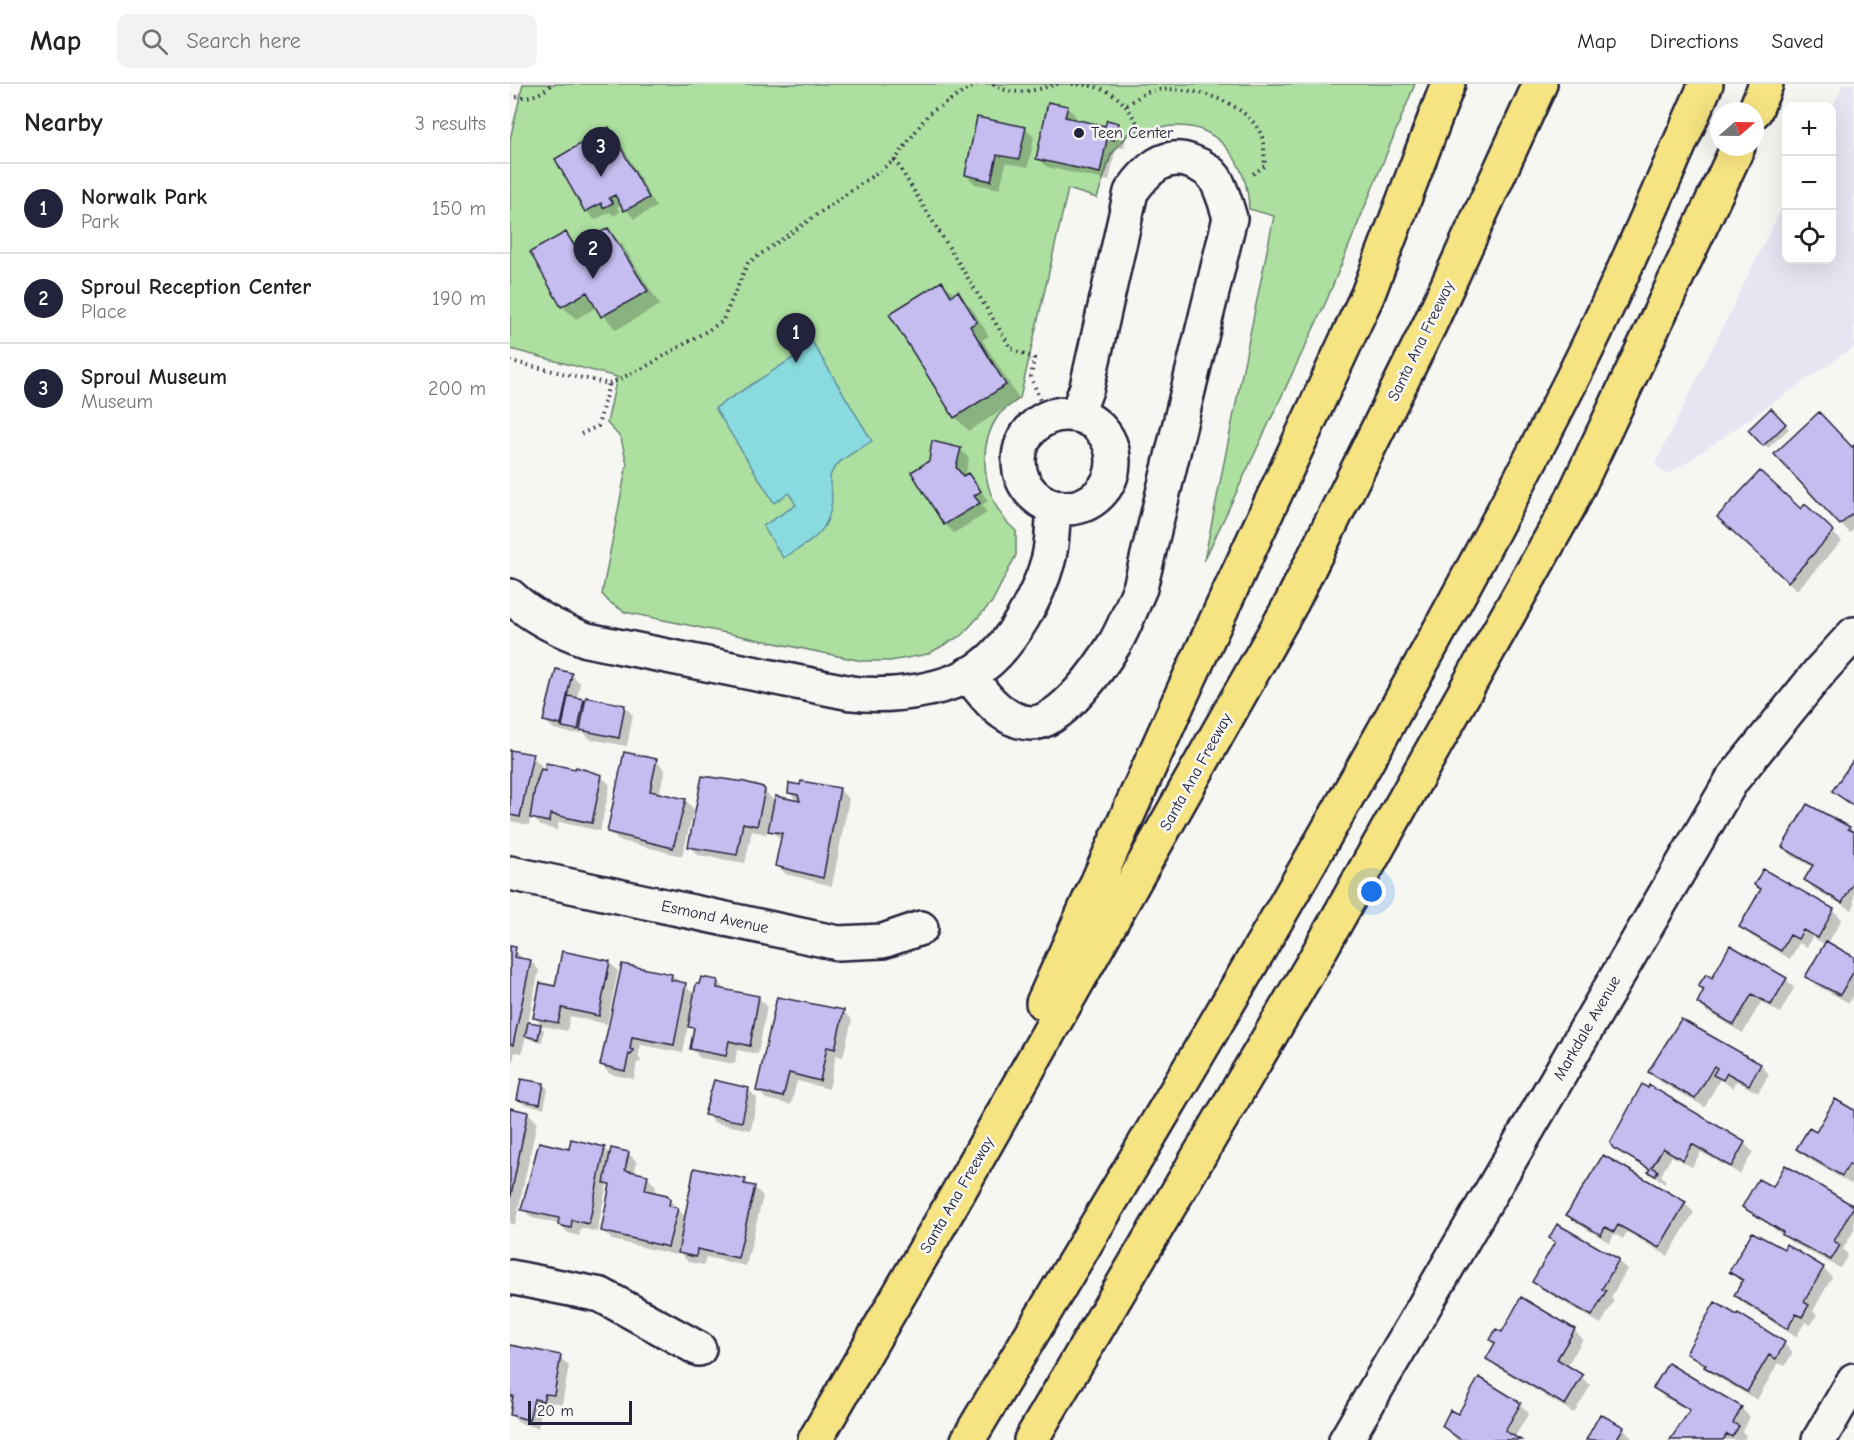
<!DOCTYPE html>
<meta charset="utf-8">
<style>
body{margin:0;font-family:"Comic Neue",sans-serif;background:#f2f2f2;color:#202124}
.controls{position:absolute;right:18px;top:18px;display:grid;overflow:hidden;border-radius:12px;box-shadow:0 6px 24px #0002}
.controls button{width:54px;height:54px;display:grid;place-items:center;padding:0;border:0;border-bottom:2px solid #e0e0e0;background:#fff;color:#202124;font:30px sans-serif}
.compass{position:absolute;left:1200px;top:18px;width:54px;height:54px;border-radius:50%;background:#fff;box-shadow:0 6px 24px #0002;rotate:70deg}
.scale{position:absolute;left:18px;bottom:15px;width:104px;box-sizing:border-box;padding-left:6px;border:3px solid #22223b;border-top:0;font-size:16px;line-height:21px;white-space:nowrap;color:#22223b;-webkit-text-stroke:4px #f6f6f2;paint-order:stroke}
.you{position:absolute;left:862px;top:808px;width:21px;height:21px;margin:-15px;border:4px solid #fff;border-radius:50%;background:#1a73e8;box-shadow:0 0 0 9px #1a73e833}
.badge{display:grid;place-items:center;width:39px;height:39px;border-radius:50%;background:#22223b;color:#fff;font-size:20px;font-weight:700}
.pin{position:absolute;translate:-50% -50px;filter:drop-shadow(0 2px 3px #0008)}
.pin::after{content:'';position:absolute;top:32px;width:21px;height:18px;background:inherit;clip-path:polygon(0 0,100% 0,50% 100%)}
.list{margin:0;padding:0;list-style:none}
h2{display:flex;justify-content:space-between;align-items:center;height:78px;margin:0;padding:0 24px;font-size:26px}
h2 small{font-size:20px;font-weight:400;color:#757577}
.list li{display:grid;grid-template-columns:39px 1fr auto;gap:18px;align-items:center;box-sizing:border-box;height:90px;padding:0 24px;border-top:2px solid #e0e0e0}
.list b{display:block;font-size:22px;white-space:nowrap}
.list p{margin:0;font-size:20px;white-space:nowrap;color:#757577}
.list em{font-size:20px;font-style:normal;color:#757577}
.icon{flex:none;width:33px;height:33px;fill:none;stroke:currentColor;stroke-width:2;stroke-linecap:round;stroke-linejoin:round}
.map{position:relative;flex:none;width:1344px;height:1356px;overflow:hidden}
header{display:flex;align-items:center;gap:36px;box-sizing:border-box;height:84px;padding:0 30px;background:#fff;border-bottom:2px solid #e0e0e0}
header strong{font-size:28px}
nav{display:flex;gap:33px;margin-inline-start:auto;font-size:21px}
.search{width:420px;height:54px;background:#f2f2f2;display:flex;align-items:center;gap:15px;box-sizing:border-box;padding:0 21px;border-radius:12px;color:#757577;font-size:22px}
main{display:flex}
aside{flex:1;background:#fff}
.map>svg:first-child{display:block}
.built{fill:#e7e5f1}
.green{fill:#addfa0;stroke:#68806e;stroke-width:1.5}
.water{fill:#8adbe0;stroke:#60919e;stroke-width:1.5}
.shadow{fill:#0003}
.building{fill:#c5bdef;stroke:#22223b;stroke-width:1.5}
.lines{fill:none;stroke-linecap:round;stroke-linejoin:round}
.minor-casing{stroke:#22223b;stroke-width:38}
.highway-casing{stroke:#22223b;stroke-width:38}
.path{stroke:#22223b;stroke-width:4;stroke-dasharray:1.5 4.5;stroke-linecap:butt}
.minor{stroke:#f6f6f2;stroke-width:33}
.highway{stroke:#f6e381;stroke-width:33}
.poi-dot{fill:#22223b;stroke:#f6f6f2;stroke-width:2}
.labels{text-anchor:middle;dominant-baseline:central;stroke-width:5;stroke-linejoin:round;paint-order:stroke}
.poi-label{font-size:16px;fill:#22223b;stroke:#f6f6f2;text-anchor:start}
.street-label{font-size:16px;fill:#22223b;stroke:#f6f6f2}
</style>
<header>
<strong>Map</strong>
<div class="search"><svg class="icon" aria-label="search" viewBox="0 0 24 24"><circle cx="10" cy="10" r="6"/><path d="M15 15l6 6"/></svg>Search here</div>
<nav><a>Map</a><a>Directions</a><a>Saved</a></nav>
</header>
<main>
<aside>
<h2>Nearby<small>3 results</small></h2>
<ul class="list">
<li><span class="badge">1</span><div><b>Norwalk Park</b><p>Park</p></div><em>150 m</em></li>
<li><span class="badge">2</span><div><b>Sproul Reception Center</b><p>Place</p></div><em>190 m</em></li>
<li><span class="badge">3</span><div><b>Sproul Museum</b><p>Museum</p></div><em>200 m</em></li>
</ul>
</aside>
<div class="map">
<svg width="1344" height="1356" viewBox="0 0 1344 1356">
<rect width="100%" height="100%" fill="#f6f6f2"/>
<filter id="ink" filterUnits="userSpaceOnUse"><feTurbulence type="fractalNoise" baseFrequency=".0167" numOctaves="2"/><feDisplacementMap in="SourceGraphic" scale="12" xChannelSelector="R" yChannelSelector="G"/><feConvolveMatrix kernelMatrix="1 2 1 2 8 2 1 2 1" color-interpolation-filters="sRGB"/></filter>
<g filter="url(#ink)">
<path class="built" d="M 1333,0 L 1344,0 L 1344,263 L 1158,391 L 1145,380 L 1276,115 L 1276,176 L 1322,176 L 1322,24 Z"/>
<path class="green" d="M 13,0 L 905,0 L 816,218 L 694,477 L 764,132 L 739,125 C 738,83 712,41 667,42 C 651,42 635,46 620,48 L 601,71 L 587,114 L 558,105 L 510,314 C 503,320 493,325 488,332 C 464,367 475,421 506,447 L 506,471 L 482,518 L 452,551 L 418,570 L 380,577 L 352,577 L 115,528 L 99,518 L 92,510 L 117,380 L 111,354 L 97,339 L 107,293 L 0,265 L 0,55 Z"/>
<path class="water" d="M 301,256 L 362,357 C 350,365 323,377 320,393 C 319,399 322,406 322,412 C 321,450 301,457 273,474 L 253,442 L 286,421 L 279,409 L 264,419 L 205,324 L 289,270 L 286,264 Z"/>
<path class="shadow" d="M 557,23 L 566,32 L 565,37 L 597,44 L 608,41 L 617,50 L 614,64 L 606,63 L 599,97 L 537,83 L 528,74 Z
M 515,44 L 524,53 L 518,83 L 496,79 L 490,105 L 465,100 L 456,91 Z
M 99,45 L 108,54 L 146,123 L 124,135 L 112,120 L 107,123 L 110,128 L 104,132 L 100,128 L 85,136 L 76,127 L 47,76 Z
M 98,146 L 112,160 L 150,221 L 106,246 L 87,223 L 66,235 L 52,222 L 56,150 L 69,163 Z
M 432,199 L 461,223 L 479,252 L 472,256 L 509,315 L 459,347 L 445,333 L 381,231 Z
M 1261,326 L 1279,345 L 1258,364 L 1240,346 Z
M 1344,363 L 1344,445 L 1340,449 L 1331,440 Z
M 450,365 L 459,374 L 455,393 L 458,391 L 466,399 L 478,417 L 472,421 L 477,429 L 444,449 L 435,440 L 403,389 Z
M 1295,423 L 1332,457 L 1287,506 L 1218,442 L 1291,427 Z
M 61,590 L 70,599 L 67,615 L 76,620 L 114,622 L 123,631 L 117,662 L 80,655 L 72,646 L 72,649 L 60,649 L 44,645 L 35,637 Z
M 0,667 L 22,672 L 31,681 L 30,686 L 91,692 L 100,701 L 90,747 L 49,738 L 47,746 L 31,742 L 21,732 L 19,741 L 0,737 Z
M 146,677 L 155,686 L 149,711 L 175,716 L 184,725 L 172,772 L 108,756 L 99,748 Z
M 1344,678 L 1344,723 L 1324,707 Z
M 293,698 L 330,706 L 339,715 L 322,802 L 276,790 L 267,781 L 272,756 L 260,746 L 261,738 L 259,738 L 256,750 L 242,747 L 235,779 L 188,771 L 179,762 L 253,704 L 265,719 L 289,719 L 279,708 L 292,702 Z
M 1297,722 L 1344,749 L 1344,822 L 1342,826 L 1304,805 L 1296,796 L 1303,783 L 1282,772 L 1274,763 Z
M 1246,800 L 1323,826 L 1332,835 L 1318,859 L 1344,874 L 1344,911 L 1339,919 L 1306,901 L 1297,893 L 1316,861 L 1302,853 L 1297,863 L 1289,859 L 1280,875 L 1240,851 L 1231,843 L 1252,806 Z
M 0,861 L 14,876 L 20,877 L 29,886 L 18,939 L 33,942 L 30,942 L 34,946 L 32,958 L 21,956 L 16,951 L 12,969 L 5,968 L 0,992 Z
M 99,878 L 108,887 L 97,940 L 60,932 L 57,947 L 33,942 L 24,933 L 47,904 Z
M 161,891 L 186,911 L 207,897 L 216,906 L 248,913 L 257,922 L 248,970 L 227,966 L 225,980 L 190,974 L 182,965 L 185,947 L 178,941 L 173,969 L 131,961 L 128,973 L 131,976 L 130,979 L 127,978 L 124,995 L 100,990 L 91,981 Z
M 1276,895 L 1284,904 L 1270,929 L 1251,918 L 1233,949 L 1197,928 L 1188,919 L 1195,907 L 1190,902 L 1202,896 Z
M 333,927 L 342,936 L 333,973 L 326,971 L 319,1005 L 287,997 L 281,1021 L 256,1015 L 247,1006 Z
M 1171,937 L 1251,981 L 1259,990 L 1248,1009 L 1226,997 L 1222,1004 L 1210,995 L 1195,1023 L 1149,997 L 1140,988 Z
M 203,999 L 238,1005 L 247,1014 L 241,1046 L 205,1039 L 196,1030 Z
M 33,1000 L 38,1005 L 34,1024 L 13,1020 L 9,1015 Z
M 1138,1006 L 1234,1059 L 1243,1068 L 1230,1090 L 1191,1068 L 1182,1083 L 1162,1072 L 1151,1091 L 1156,1097 L 1154,1100 L 1141,1087 L 1111,1068 Z
M 0,1025 L 18,1029 L 27,1038 L 5,1141 L 0,1139 Z
M 1344,1027 L 1344,1095 L 1341,1100 L 1297,1074 L 1288,1065 Z
M 95,1064 L 101,1071 L 118,1069 L 127,1078 L 124,1090 L 137,1093 L 146,1102 L 145,1110 L 156,1112 L 176,1134 L 235,1097 L 244,1103 L 253,1112 L 236,1182 L 196,1173 L 194,1181 L 178,1178 L 168,1167 L 166,1171 L 102,1156 L 93,1147 L 101,1103 L 97,1100 L 87,1148 L 71,1144 L 69,1152 L 58,1149 L 50,1140 L 22,1134 L 13,1125 L 61,1067 Z
M 1263,1105 L 1344,1124 L 1344,1146 L 1333,1165 L 1338,1171 L 1330,1184 L 1283,1159 L 1234,1122 Z
M 1175,1120 L 1184,1128 L 1158,1172 L 1117,1148 L 1113,1155 L 1104,1150 L 1100,1159 L 1067,1139 L 1058,1131 Z
M 1048,1142 L 1108,1177 L 1117,1185 L 1101,1214 L 1104,1217 L 1091,1240 L 1033,1206 L 1024,1198 L 1046,1159 L 1041,1154 Z
M 1277,1163 L 1313,1184 L 1322,1193 L 1303,1227 L 1307,1231 L 1301,1241 L 1295,1238 L 1286,1253 L 1234,1220 L 1226,1211 L 1233,1198 L 1221,1188 L 1274,1167 Z
M 1205,1220 L 1274,1260 L 1283,1268 L 1275,1282 L 1268,1279 L 1247,1316 L 1205,1292 L 1177,1269 Z
M 1064,1246 L 1073,1255 L 1057,1282 L 1081,1301 L 1064,1329 L 987,1283 L 978,1275 L 986,1260 L 982,1256 L 992,1250 Z
M 0,1262 L 50,1273 L 59,1282 L 52,1320 L 43,1318 L 42,1325 L 32,1323 L 28,1344 L 9,1339 L 0,1330 L 3,1318 L 0,1318 Z
M 1145,1304 L 1231,1324 L 1240,1333 L 1232,1347 L 1236,1352 L 1234,1356 L 1162,1356 L 1181,1328 L 1154,1313 Z
M 1010,1320 L 1019,1329 L 1004,1354 L 1007,1356 L 947,1356 L 933,1342 L 949,1332 Z
M 1113,1344 L 1122,1353 L 1120,1356 L 1077,1356 Z"/>
<path class="building" d="M 538,18 L 558,22 L 555,33 L 595,42 L 597,36 L 609,39 L 605,56 L 597,55 L 590,89 L 526,75 Z
M 467,33 L 516,43 L 509,75 L 487,71 L 481,97 L 455,91 Z
M 99,43 L 139,114 L 114,127 L 105,111 L 99,114 L 103,119 L 93,124 L 91,119 L 75,128 L 45,75 Z
M 98,144 L 138,207 L 91,233 L 77,208 L 51,223 L 20,168 L 56,148 L 65,163 Z
M 432,197 L 441,212 L 448,207 L 467,238 L 460,242 L 496,301 L 444,334 L 379,230 Z
M 1261,324 L 1276,340 L 1253,362 L 1238,346 Z
M 1309,328 L 1342,363 L 1344,361 L 1344,428 L 1330,441 L 1264,370 Z
M 422,357 L 451,364 L 446,383 L 453,392 L 458,389 L 471,407 L 464,412 L 470,419 L 434,441 L 401,388 L 419,377 Z
M 1250,387 L 1291,425 L 1295,420 L 1324,447 L 1278,498 L 1207,433 Z
M 46,585 L 62,589 L 51,641 L 33,637 Z
M 58,612 L 74,615 L 68,646 L 52,643 Z
M 76,613 L 115,621 L 109,654 L 70,646 Z
M 0,666 L 23,670 L 10,733 L 0,731 Z
M 114,668 L 147,675 L 140,707 L 176,715 L 163,764 L 97,748 Z
M 1344,675 L 1344,722 L 1322,707 Z
M 36,679 L 65,685 L 66,683 L 92,691 L 82,739 L 40,730 L 39,738 L 20,734 L 25,703 L 31,685 L 35,686 Z
M 192,692 L 235,698 L 253,703 L 255,706 L 247,742 L 233,739 L 227,771 L 178,763 Z
M 291,697 L 330,704 L 313,794 L 265,782 L 272,749 L 258,747 L 265,712 L 290,717 L 288,711 L 278,709 L 279,699 L 290,701 Z
M 1297,720 L 1340,743 L 1338,745 L 1344,748 L 1344,798 L 1332,819 L 1294,796 L 1303,781 L 1272,763 Z
M 1253,785 L 1324,825 L 1308,854 L 1293,846 L 1288,855 L 1280,851 L 1271,867 L 1229,843 L 1251,805 L 1244,801 Z
M 1316,857 L 1344,873 L 1344,887 L 1330,911 L 1295,893 Z
M 1220,861 L 1277,894 L 1261,921 L 1242,910 L 1224,941 L 1187,919 L 1194,905 L 1188,902 L 1196,890 L 1202,894 Z
M 0,862 L 6,863 L 4,873 L 21,876 L 3,961 L 0,960 Z
M 52,867 L 100,877 L 89,932 L 52,924 L 48,939 L 23,934 L 30,899 L 45,902 Z
M 112,880 L 162,890 L 161,896 L 176,899 L 164,961 L 122,953 L 120,965 L 123,966 L 121,971 L 119,970 L 115,987 L 90,981 Z
M 191,893 L 208,896 L 207,904 L 249,912 L 240,962 L 219,957 L 216,972 L 180,965 L 184,944 L 178,943 L 186,900 L 189,900 Z
M 267,913 L 334,926 L 325,965 L 317,963 L 310,997 L 279,989 L 273,1013 L 246,1007 Z
M 1171,935 L 1251,980 L 1239,1001 L 1217,989 L 1213,996 L 1203,991 L 1207,984 L 1204,982 L 1185,1015 L 1138,988 Z
M 18,938 L 31,940 L 28,955 L 15,952 Z
M 11,995 L 34,999 L 30,1020 L 7,1016 Z
M 204,996 L 239,1004 L 232,1038 L 194,1031 Z
M 1132,1000 L 1138,1004 L 1139,1001 L 1235,1058 L 1221,1083 L 1182,1060 L 1173,1076 L 1153,1064 L 1142,1083 L 1148,1087 L 1145,1092 L 1138,1088 L 1140,1085 L 1103,1064 L 1100,1059 Z
M 1325,1015 L 1344,1026 L 1344,1083 L 1339,1080 L 1332,1092 L 1286,1065 L 1299,1044 L 1306,1048 Z
M 0,1024 L 18,1028 L 0,1116 Z
M 61,1055 L 95,1063 L 79,1140 L 62,1136 L 61,1144 L 48,1141 L 49,1134 L 11,1126 L 29,1058 L 59,1065 Z
M 101,1064 L 119,1068 L 115,1086 L 138,1091 L 135,1106 L 157,1111 L 160,1115 L 159,1122 L 168,1124 L 158,1163 L 91,1147 L 100,1100 L 94,1099 Z
M 1093,1071 L 1176,1118 L 1149,1164 L 1108,1141 L 1104,1148 L 1095,1143 L 1091,1151 L 1056,1131 Z
M 1275,1081 L 1344,1122 L 1324,1157 L 1330,1161 L 1321,1176 L 1272,1151 L 1273,1148 L 1232,1123 L 1248,1095 L 1263,1103 Z
M 184,1084 L 236,1095 L 234,1100 L 245,1102 L 228,1174 L 187,1165 L 186,1173 L 168,1169 Z
M 1047,1140 L 1109,1175 L 1092,1205 L 1096,1207 L 1082,1232 L 1022,1198 L 1045,1158 L 1039,1154 Z
M 1242,1148 L 1274,1165 L 1276,1160 L 1314,1183 L 1294,1218 L 1299,1221 L 1292,1233 L 1286,1230 L 1277,1245 L 1224,1211 L 1233,1196 L 1219,1188 Z
M 1011,1213 L 1065,1245 L 1047,1275 L 1073,1291 L 1055,1321 L 976,1275 L 985,1259 L 980,1256 L 986,1245 L 992,1248 Z
M 1205,1218 L 1227,1231 L 1228,1229 L 1275,1258 L 1266,1275 L 1259,1271 L 1237,1308 L 1194,1283 L 1196,1281 L 1176,1269 Z
M 0,1261 L 51,1271 L 44,1311 L 35,1310 L 33,1317 L 24,1315 L 19,1336 L 0,1331 L 3,1312 L 0,1312 Z
M 1158,1279 L 1232,1323 L 1223,1339 L 1229,1342 L 1222,1353 L 1217,1350 L 1213,1356 L 1160,1356 L 1180,1326 L 1143,1304 Z
M 969,1293 L 1011,1319 L 995,1347 L 1011,1356 L 951,1356 L 932,1342 L 940,1326 L 948,1330 Z
M 1090,1330 L 1114,1343 L 1106,1356 L 1076,1356 Z"/>
<g class="lines">
<defs>
<path id="minor" d="M509 377a47 47 0 1 1 94 0a47 47 0 1 1-94 0Z
M 0,512 C 22,533 49,546 77,556 L 341,609 C 381,614 440,607 473,582 C 502,560 528,512 538,477 C 543,460 542,440 544,422
M 458,590 C 473,610 492,638 521,639 C 551,640 591,582 605,559 C 615,542 622,522 630,504 L 720,134 C 716,120 712,106 705,94 C 700,87 690,81 682,78 C 654,67 636,87 621,108 L 577,303 L 567,330
M 0,789 L 328,859 L 373,857 L 411,844
M 0,1193 L 91,1211 L 189,1265
M 836,1356 L 1222,696 L 1311,586 L 1344,550
M 1309,1356 L 1344,1296"/>
<path id="highway" d="M 1245,27 L 1256,0
M 533,919 L 673,608 L 858,210 L 938,0
M 305,1356 L 448,1109 L 782,518 L 920,240 L 1030,0
M 458,1356 C 667,1007 877,660 1061,297 C 1110,200 1152,99 1196,0
M 521,1356 L 803,879 L 1059,422 L 1228,63"/>
</defs>
<use href="#minor" class="minor-casing"/>
<use href="#highway" class="highway-casing"/>
<path class="path" d="M 467,0 L 419,29 L 385,76 L 501,264 L 524,274 L 521,293 L 533,324
M 483,0 C 505,14 524,6 548,0
M 562,0 C 605,2 613,15 634,51
M 0,12 C 16,15 30,12 42,0
M 617,21 C 624,17 632,9 641,7 C 676,0 734,15 751,50 C 755,59 754,73 755,82 L 741,91
M 0,277 L 99,300 L 135,283 L 212,238 L 238,179 L 385,76
M 71,350 L 88,342 L 99,300"/>
<use href="#minor" class="minor"/>
<use href="#highway" class="highway"/>
</g>
</g>
<circle class="poi-dot" cx="569" cy="49" r="6"/>
<g class="labels">
<g class="poi-label">
<text x="581" y="49">Teen Center</text>
</g>
<g class="street-label">
<text transform="translate(911 257) rotate(-64)">Santa Ana Freeway</text>
<text transform="translate(686 688) rotate(-61)">Santa Ana Freeway</text>
<text transform="translate(205 833) rotate(12)">Esmond Avenue</text>
<text transform="translate(1077 944) rotate(-60)">Markdale Avenue</text>
<text transform="translate(447 1111) rotate(-60)">Santa Ana Freeway</text>
</g>
</g>
</svg>
<div class="controls">
<button>+</button>
<button>−</button>
<button><svg class="icon" aria-label="locate" viewBox="0 0 24 24"><circle cx="12" cy="12" r="6"/><path d="M12 2v4M12 18v4M2 12h4M18 12h4"/></svg></button>
</div>
<svg class="compass" viewBox="-18 -18 36 36"><path d="M0-13l5 13h-10z" fill="#e53935"/><path d="M0 13l5-13h-10z" fill="#757577"/></svg>
<div class="scale">20 m</div>
<div class="you"></div>
<div class="pin badge" style="left:286px;top:279px">1</div>
<div class="pin badge" style="left:83px;top:195px">2</div>
<div class="pin badge" style="left:91px;top:93px">3</div>
</div>
</main>
